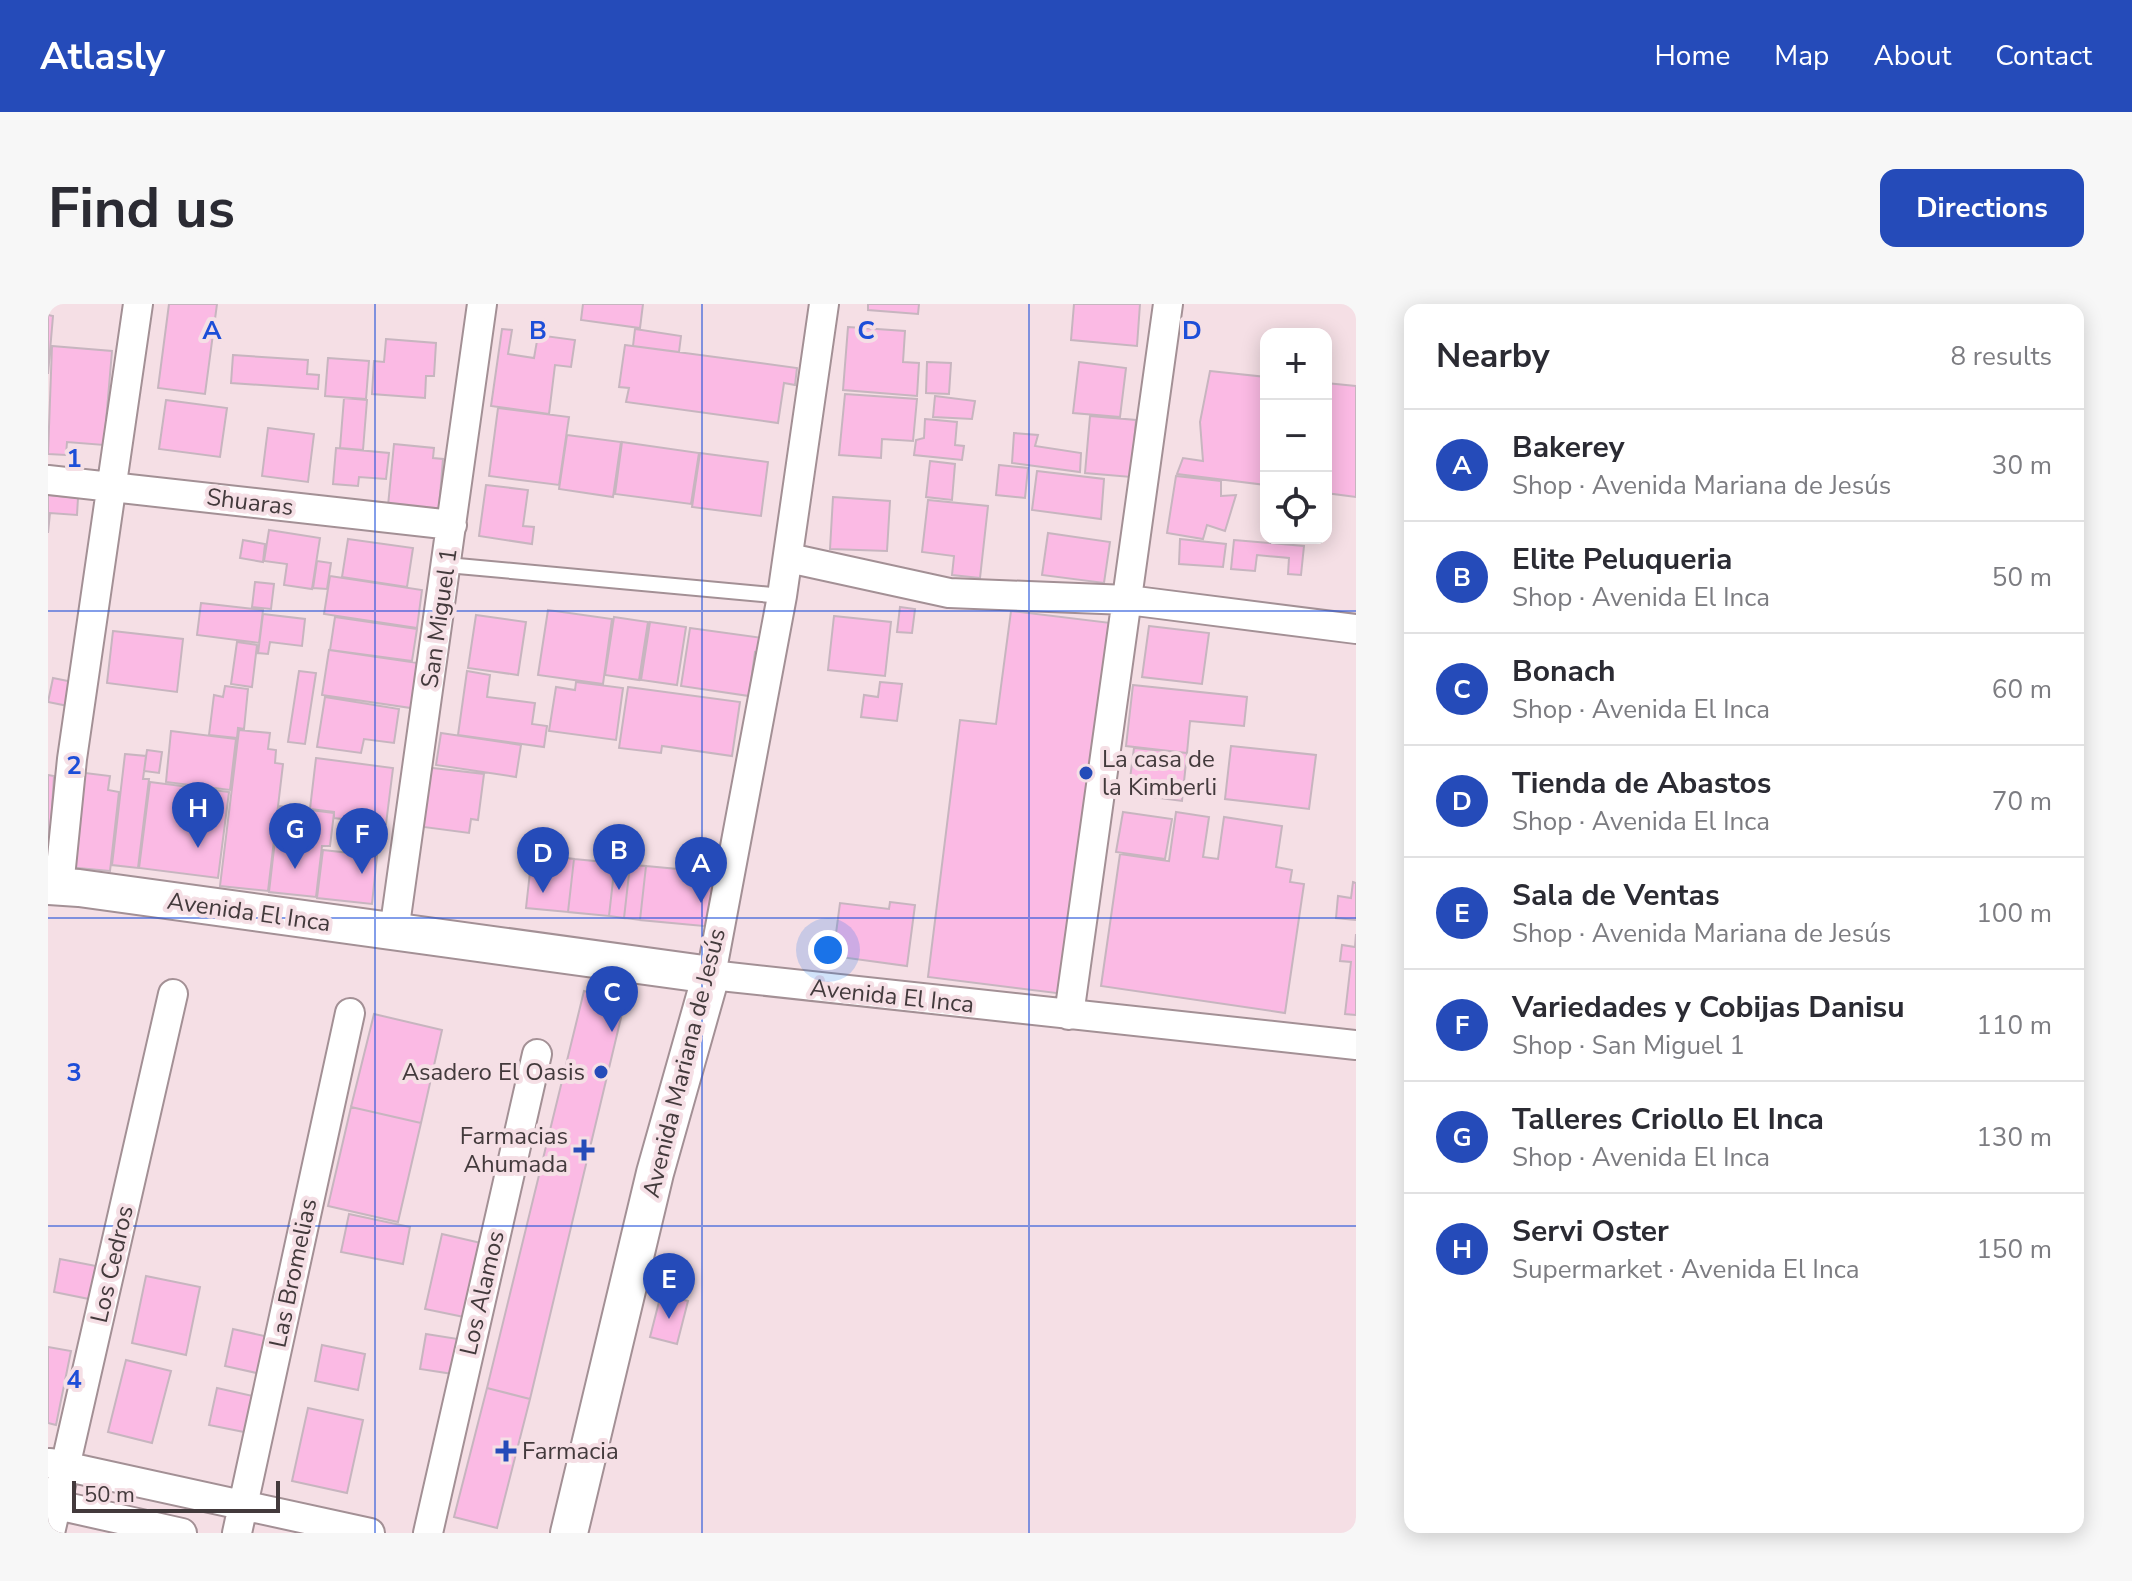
<!DOCTYPE html>
<meta charset="utf-8">
<style>
body{margin:0;font-family:"Nunito Sans",sans-serif;background:#f7f7f7;color:#2b2b33}
.controls{position:absolute;right:24px;top:24px;display:grid;overflow:hidden;border-radius:16px;box-shadow:0 4px 20px #0003}
.controls button{width:72px;height:72px;display:grid;place-items:center;padding:0;border:0;border-bottom:2px solid #e1e1e2;background:#fff;color:#2b2b33;font:40px sans-serif}
.scale{position:absolute;left:24px;bottom:20px;width:208px;box-sizing:border-box;padding-left:8px;border:4px solid #433a3c;border-top:0;font-size:22px;line-height:28px;white-space:nowrap;color:#433a3c;-webkit-text-stroke:6px #f5dfe5;paint-order:stroke}
.you{position:absolute;left:780px;top:646px;width:28px;height:28px;margin:-20px;border:6px solid #fff;border-radius:50%;background:#1a73e8;box-shadow:0 0 0 12px #1a73e833}
.badge{display:grid;place-items:center;width:52px;height:52px;border-radius:50%;background:#254bb9;color:#fff;font-size:26px;font-weight:700}
.pin{position:absolute;translate:-50% -66px;filter:drop-shadow(0 2px 4px #0008)}
.pin::after{content:'';position:absolute;top:42px;width:28px;height:24px;background:inherit;clip-path:polygon(0 0,100% 0,50% 100%)}
.list{margin:0;padding:0;list-style:none}
h2{display:flex;justify-content:space-between;align-items:center;height:104px;margin:0;padding:0 32px;font-size:34px}
h2 small{font-size:26px;font-weight:400;color:#7c7c81}
.list li{display:grid;grid-template-columns:52px 1fr auto;gap:24px;align-items:center;box-sizing:border-box;height:112px;padding:0 32px;border-top:2px solid #e1e1e2}
.list b{display:block;font-size:30px;white-space:nowrap}
.list p{margin:0;font-size:26px;white-space:nowrap;color:#7c7c81}
.list em{font-size:26px;font-style:normal;color:#7c7c81}
.icon{flex:none;width:44px;height:44px;fill:none;stroke:currentColor;stroke-width:2;stroke-linecap:round;stroke-linejoin:round}
.map{position:relative;flex:none;width:1308px;height:1229px;overflow:hidden;border-radius:16px}
header{display:flex;align-items:center;gap:48px;box-sizing:border-box;height:112px;padding:0 40px;background:#254bb9;color:#fff}
header strong{font-size:38px}
nav{display:flex;gap:44px;margin-inline-start:auto;font-size:28px}
.intro{display:flex;align-items:center;justify-content:space-between;box-sizing:border-box;height:192px;padding:0 48px}
h1{margin:0;font-size:56px}
.button{padding:20px 36px;border-radius:16px;background:#254bb9;color:#fff;font-size:28px;font-weight:700}
main{display:flex;gap:48px;padding:0 48px}
aside{flex:1;background:#fff;border-radius:16px;box-shadow:0 4px 20px #0003}
.map>svg:first-child{display:block}
.building{fill:#fbbae4;stroke:#c7b5bf;stroke-width:2}
.lines{fill:none;stroke-linecap:round;stroke-linejoin:round}
.service-casing{stroke:#a39095;stroke-width:18}
.minor-casing{stroke:#a39095;stroke-width:32}
.tertiary-casing{stroke:#a39095;stroke-width:40}
.service{stroke:#fff;stroke-width:14}
.minor{stroke:#fff;stroke-width:28}
.tertiary{stroke:#fff;stroke-width:36}
.grid{fill:none;stroke:#1d4ed8;stroke-width:2;stroke-opacity:0.55}
.poi-dot{fill:#254bb9;stroke:#f5dfe5;stroke-width:3}
.labels{text-anchor:middle;dominant-baseline:central;stroke-width:8;stroke-linejoin:round;paint-order:stroke}
.street-label{font-size:24px;fill:#433a3c;stroke:#f5dfe5}
.poi-label{font-size:24px;fill:#433a3c;stroke:#f5dfe5;text-anchor:start}
.grid-label{font-size:26px;text-anchor:middle;font-weight:bold;fill:#1d4ed8;stroke:#f5dfe5;stroke-width:8;stroke-linejoin:round;paint-order:stroke}
</style>
<header>
<strong>Atlasly</strong>
<nav><a>Home</a><a>Map</a><a>About</a><a>Contact</a></nav>
</header>
<div class="intro"><h1>Find us</h1><a class="button">Directions</a></div>
<main>
<div class="map">
<svg width="1308" height="1229" viewBox="0 0 1308 1229">
<rect width="100%" height="100%" fill="#f5dfe5"/>
<path class="building" d="M 121,0 L 169,0 L 157,90 L 110,84 Z
M 535,0 L 595,0 L 592,24 L 533,16 Z
M 820,0 L 871,0 L 870,10 L 820,6 Z
M 1026,0 L 1092,0 L 1089,42 L 1023,36 Z
M 0,11 L 5,12 L 0,70 Z
M 800,23 L 857,27 L 855,58 L 871,59 L 869,92 L 795,86 Z
M 454,25 L 464,26 L 460,50 L 486,54 L 490,31 L 527,36 L 523,63 L 507,61 L 501,110 L 443,102 Z
M 587,25 L 633,32 L 631,48 L 585,42 Z
M 338,35 L 388,39 L 386,72 L 378,72 L 377,94 L 324,90 L 326,57 L 336,58 Z
M 577,41 L 749,64 L 747,81 L 736,79 L 730,119 L 578,98 L 581,84 L 571,83 Z
M 4,42 L 64,47 L 56,141 L 19,138 L 18,151 L 0,150 Z
M 185,51 L 260,56 L 259,70 L 271,71 L 270,85 L 183,79 Z
M 280,54 L 321,57 L 318,95 L 277,92 Z
M 879,58 L 903,59 L 901,90 L 878,89 Z
M 1031,58 L 1078,64 L 1072,113 L 1025,109 Z
M 1162,67 L 1218,73 L 1218,181 L 1129,170 L 1135,154 L 1155,157 L 1152,118 Z
M 1278,79 L 1308,82 L 1308,193 L 1278,189 Z
M 797,90 L 869,95 L 865,137 L 834,135 L 833,154 L 791,151 Z
M 887,92 L 927,97 L 924,115 L 885,113 Z
M 296,94 L 319,96 L 315,146 L 292,144 Z
M 118,96 L 179,104 L 172,153 L 111,145 Z
M 450,104 L 521,113 L 511,181 L 441,172 Z
M 1042,112 L 1088,116 L 1083,173 L 1037,169 Z
M 877,115 L 909,118 L 907,141 L 916,142 L 914,156 L 866,151 L 868,136 L 876,134 Z
M 220,124 L 266,130 L 260,178 L 214,172 Z
M 966,129 L 990,131 L 987,142 L 1033,149 L 1032,168 L 964,159 Z
M 519,131 L 573,138 L 565,193 L 511,185 Z
M 574,138 L 651,149 L 643,200 L 567,190 Z
M 346,140 L 386,144 L 385,154 L 395,155 L 390,216 L 339,212 Z
M 288,144 L 341,149 L 338,175 L 311,173 L 310,182 L 285,180 Z
M 652,149 L 720,158 L 713,212 L 644,203 Z
M 882,157 L 907,160 L 904,196 L 878,193 Z
M 951,161 L 980,164 L 977,194 L 948,191 Z
M 989,167 L 1056,175 L 1053,215 L 984,206 Z
M 1128,172 L 1173,177 L 1173,192 L 1188,191 L 1177,227 L 1159,221 L 1155,235 L 1119,229 Z
M 438,181 L 480,186 L 475,222 L 486,223 L 484,240 L 431,232 Z
M 0,191 L 30,194 L 29,211 L 2,209 L 0,229 Z
M 785,193 L 842,197 L 839,247 L 782,245 Z
M 880,196 L 940,202 L 932,274 L 904,271 L 906,252 L 874,248 Z
M 221,226 L 272,234 L 264,285 L 236,281 L 239,260 L 216,257 Z
M 1000,229 L 1062,238 L 1056,279 L 994,271 Z
M 1231,234 L 1256,234 L 1255,239 L 1230,238 Z
M 300,235 L 365,244 L 359,283 L 294,273 Z
M 1132,235 L 1178,240 L 1175,263 L 1131,260 Z
M 195,236 L 217,240 L 215,258 L 192,254 Z
M 1186,236 L 1256,242 L 1253,271 L 1240,270 L 1241,254 L 1209,251 L 1207,267 L 1183,265 Z
M 269,257 L 283,259 L 279,285 L 265,284 Z
M 282,272 L 374,286 L 369,324 L 276,310 Z
M 207,278 L 226,280 L 223,305 L 204,303 Z
M 153,299 L 215,306 L 211,339 L 149,331 Z
M 852,303 L 867,305 L 864,329 L 849,328 Z
M 500,306 L 564,315 L 555,380 L 490,371 Z
M 963,307 L 1063,319 L 1016,690 L 880,673 L 912,416 L 948,420 Z
M 215,310 L 257,315 L 254,342 L 222,338 L 220,350 L 210,349 Z
M 428,311 L 478,318 L 470,371 L 420,364 Z
M 786,312 L 843,318 L 837,372 L 780,366 Z
M 287,313 L 369,325 L 364,357 L 282,346 Z
M 566,313 L 600,318 L 591,376 L 557,371 Z
M 602,318 L 638,323 L 629,381 L 593,376 Z
M 1101,322 L 1161,329 L 1154,380 L 1094,373 Z
M 642,324 L 715,334 L 713,349 L 707,348 L 701,392 L 633,382 Z
M 65,327 L 135,335 L 129,388 L 59,379 Z
M 189,338 L 209,341 L 204,383 L 183,380 Z
M 281,346 L 370,359 L 363,404 L 274,391 Z
M 251,367 L 268,369 L 257,440 L 240,438 Z
M 419,367 L 442,371 L 439,393 L 487,399 L 484,420 L 499,422 L 496,443 L 410,431 Z
M 5,374 L 25,378 L 20,402 L 0,398 Z
M 528,378 L 575,384 L 568,436 L 501,427 L 508,383 L 527,386 Z
M 832,378 L 854,380 L 849,417 L 813,413 L 816,391 L 830,393 Z
M 1085,381 L 1199,393 L 1196,422 L 1142,417 L 1139,449 L 1078,442 Z
M 177,382 L 200,385 L 196,425 L 190,424 L 189,434 L 161,431 L 166,391 L 175,393 Z
M 580,383 L 692,398 L 684,452 L 614,442 L 613,449 L 571,444 Z
M 277,393 L 351,405 L 346,439 L 316,435 L 313,449 L 269,443 Z
M 191,426 L 222,429 L 220,445 L 228,446 L 227,459 L 235,460 L 220,587 L 172,582 Z
M 123,427 L 188,435 L 182,486 L 118,478 Z
M 393,429 L 473,441 L 468,473 L 388,461 Z
M 1183,442 L 1268,451 L 1261,505 L 1177,495 Z
M 1086,444 L 1139,449 L 1134,497 L 1080,490 Z
M 99,446 L 114,448 L 111,469 L 96,467 Z
M 77,450 L 98,452 L 95,475 L 101,475 L 90,564 L 64,561 Z
M 268,454 L 345,464 L 338,520 L 286,514 L 286,508 L 262,505 Z
M 376,463 L 436,470 L 430,516 L 423,515 L 421,529 L 368,522 Z
M 29,468 L 62,472 L 60,486 L 71,488 L 62,567 L 19,563 Z
M 0,471 L 6,472 L 2,538 L 8,538 L 0,555 Z
M 102,478 L 181,488 L 170,574 L 91,564 Z
M 231,502 L 286,509 L 282,542 L 274,542 L 268,593 L 221,588 Z
M 1075,508 L 1124,515 L 1117,555 L 1068,548 Z
M 1128,508 L 1161,513 L 1155,553 L 1170,555 L 1176,513 L 1234,522 L 1228,563 L 1244,566 L 1242,578 L 1256,580 L 1237,709 L 1053,682 L 1072,550 L 1121,557 Z
M 275,546 L 329,552 L 324,600 L 269,594 Z
M 484,550 L 526,555 L 520,608 L 478,604 Z
M 526,555 L 567,559 L 561,612 L 520,608 Z
M 567,559 L 582,561 L 576,614 L 561,612 Z
M 582,561 L 598,562 L 592,616 L 576,614 Z
M 598,562 L 672,569 L 666,623 L 592,616 Z
M 1305,578 L 1308,579 L 1308,616 L 1288,614 L 1290,592 L 1303,594 Z
M 842,598 L 867,601 L 859,662 L 785,652 L 792,599 L 841,605 Z
M 1308,630 L 1308,711 L 1297,710 L 1303,658 L 1292,657 L 1294,641 L 1307,643 Z
M 536,687 L 577,697 L 482,1095 L 439,1084 Z
M 326,710 L 394,726 L 373,819 L 303,803 Z
M 303,803 L 373,819 L 350,918 L 280,902 Z
M 301,910 L 362,923 L 355,960 L 293,948 Z
M 394,930 L 433,939 L 416,1013 L 377,1005 Z
M 12,955 L 48,962 L 41,995 L 6,988 Z
M 98,972 L 152,983 L 138,1051 L 84,1039 Z
M 613,990 L 640,997 L 629,1040 L 602,1033 Z
M 185,1025 L 221,1033 L 213,1070 L 177,1062 Z
M 378,1030 L 410,1035 L 405,1070 L 372,1065 Z
M 274,1041 L 317,1050 L 310,1086 L 267,1077 Z
M 0,1043 L 23,1047 L 8,1121 L 0,1119 Z
M 78,1056 L 123,1067 L 104,1139 L 60,1128 Z
M 169,1084 L 209,1093 L 201,1129 L 161,1121 Z
M 439,1084 L 482,1095 L 449,1224 L 406,1213 Z
M 260,1104 L 315,1116 L 299,1189 L 244,1177 Z"/>
<g class="lines">
<defs>
<path id="service" d="M 399,261 L 734,292"/>
<path id="minor" d="M 776,0 L 734,292 L 663,671 L 1308,741
M 0,176 L 404,221
M 741,254 L 901,289 L 1080,296 L 1308,325
M 11,583 L 24,455 L 90,0
M 346,628 L 434,0
M 1021,711 L 1120,0
M 2,1159 L 322,1229
M 0,1199 L 134,1229
M 2,1229 L 125,690
M 189,1229 L 302,709
M 380,1229 L 489,750"/>
<path id="tertiary" d="M 0,582 L 31,584 L 663,671 L 607,869 L 521,1229"/>
</defs>
<use href="#service" class="service-casing"/>
<use href="#minor" class="minor-casing"/>
<use href="#tertiary" class="tertiary-casing"/>
<use href="#service" class="service"/>
<use href="#minor" class="minor"/>
<use href="#tertiary" class="tertiary"/>
</g>
<path class="grid" d="M 327,0 L 327,1229M 654,0 L 654,1229M 981,0 L 981,1229M 0,307 L 1308,307M 0,614 L 1308,614M 0,922 L 1308,922"/>
<g class="poi-dot">
<circle cx="1038" cy="469" r="8"/>
<circle cx="553" cy="768" r="8"/>
<path d="M532 834h8v8h8v8h-8v8h-8v-8h-8v-8h8z"/>
<path d="M454 1135h8v8h8v8h-8v8h-8v-8h-8v-8h8z"/>
</g>
<g class="labels">
<g class="street-label">
<text transform="translate(202 198) rotate(7)">Shuaras</text>
<text transform="translate(391 314) rotate(-82)">San Miguel 1</text>
<text transform="translate(201 608) rotate(8)">Avenida El Inca</text>
<text transform="translate(844 692) rotate(6)">Avenida El Inca</text>
<text transform="translate(636 759) rotate(-76)">Avenida Mariana de Jesús</text>
<text transform="translate(64 960) rotate(-77)">Los Cedros</text>
<text transform="translate(245 969) rotate(-78)">Las Bromelias</text>
<text transform="translate(434 989) rotate(-77)">Los Alamos</text>
</g>
<g class="poi-label">
<text x="1054" y="455">La casa de<tspan x="1054" dy="28">la Kimberli</tspan></text>
<text x="537" y="768" text-anchor="end">Asadero El Oasis</text>
<text x="520" y="832" text-anchor="end">Farmacias<tspan x="520" dy="28">Ahumada</tspan></text>
<text x="474" y="1147">Farmacia</text>
</g>
</g>
<g class="grid-label">
<text x="164" y="35">A</text>
<text x="490" y="35">B</text>
<text x="818" y="35">C</text>
<text x="1144" y="35">D</text>
<text x="26" y="163">1</text>
<text x="26" y="470">2</text>
<text x="26" y="777">3</text>
<text x="26" y="1084">4</text>
</g>
</svg>
<div class="controls">
<button>+</button>
<button>−</button>
<button><svg class="icon" aria-label="locate" viewBox="0 0 24 24"><circle cx="12" cy="12" r="6"/><path d="M12 2v4M12 18v4M2 12h4M18 12h4"/></svg></button>
</div>
<div class="scale">50 m</div>
<div class="you"></div>
<div class="pin badge" style="left:653px;top:599px">A</div>
<div class="pin badge" style="left:571px;top:586px">B</div>
<div class="pin badge" style="left:564px;top:728px">C</div>
<div class="pin badge" style="left:495px;top:589px">D</div>
<div class="pin badge" style="left:621px;top:1015px">E</div>
<div class="pin badge" style="left:314px;top:570px">F</div>
<div class="pin badge" style="left:247px;top:565px">G</div>
<div class="pin badge" style="left:150px;top:544px">H</div>
</div>
<aside>
<h2>Nearby<small>8 results</small></h2>
<ul class="list">
<li><span class="badge">A</span><div><b>Bakerey</b><p>Shop · Avenida Mariana de Jesús</p></div><em>30 m</em></li>
<li><span class="badge">B</span><div><b>Elite Peluqueria</b><p>Shop · Avenida El Inca</p></div><em>50 m</em></li>
<li><span class="badge">C</span><div><b>Bonach</b><p>Shop · Avenida El Inca</p></div><em>60 m</em></li>
<li><span class="badge">D</span><div><b>Tienda de Abastos</b><p>Shop · Avenida El Inca</p></div><em>70 m</em></li>
<li><span class="badge">E</span><div><b>Sala de Ventas</b><p>Shop · Avenida Mariana de Jesús</p></div><em>100 m</em></li>
<li><span class="badge">F</span><div><b>Variedades y Cobijas Danisu</b><p>Shop · San Miguel 1</p></div><em>110 m</em></li>
<li><span class="badge">G</span><div><b>Talleres Criollo El Inca</b><p>Shop · Avenida El Inca</p></div><em>130 m</em></li>
<li><span class="badge">H</span><div><b>Servi Oster</b><p>Supermarket · Avenida El Inca</p></div><em>150 m</em></li>
</ul>
</aside>
</main>
